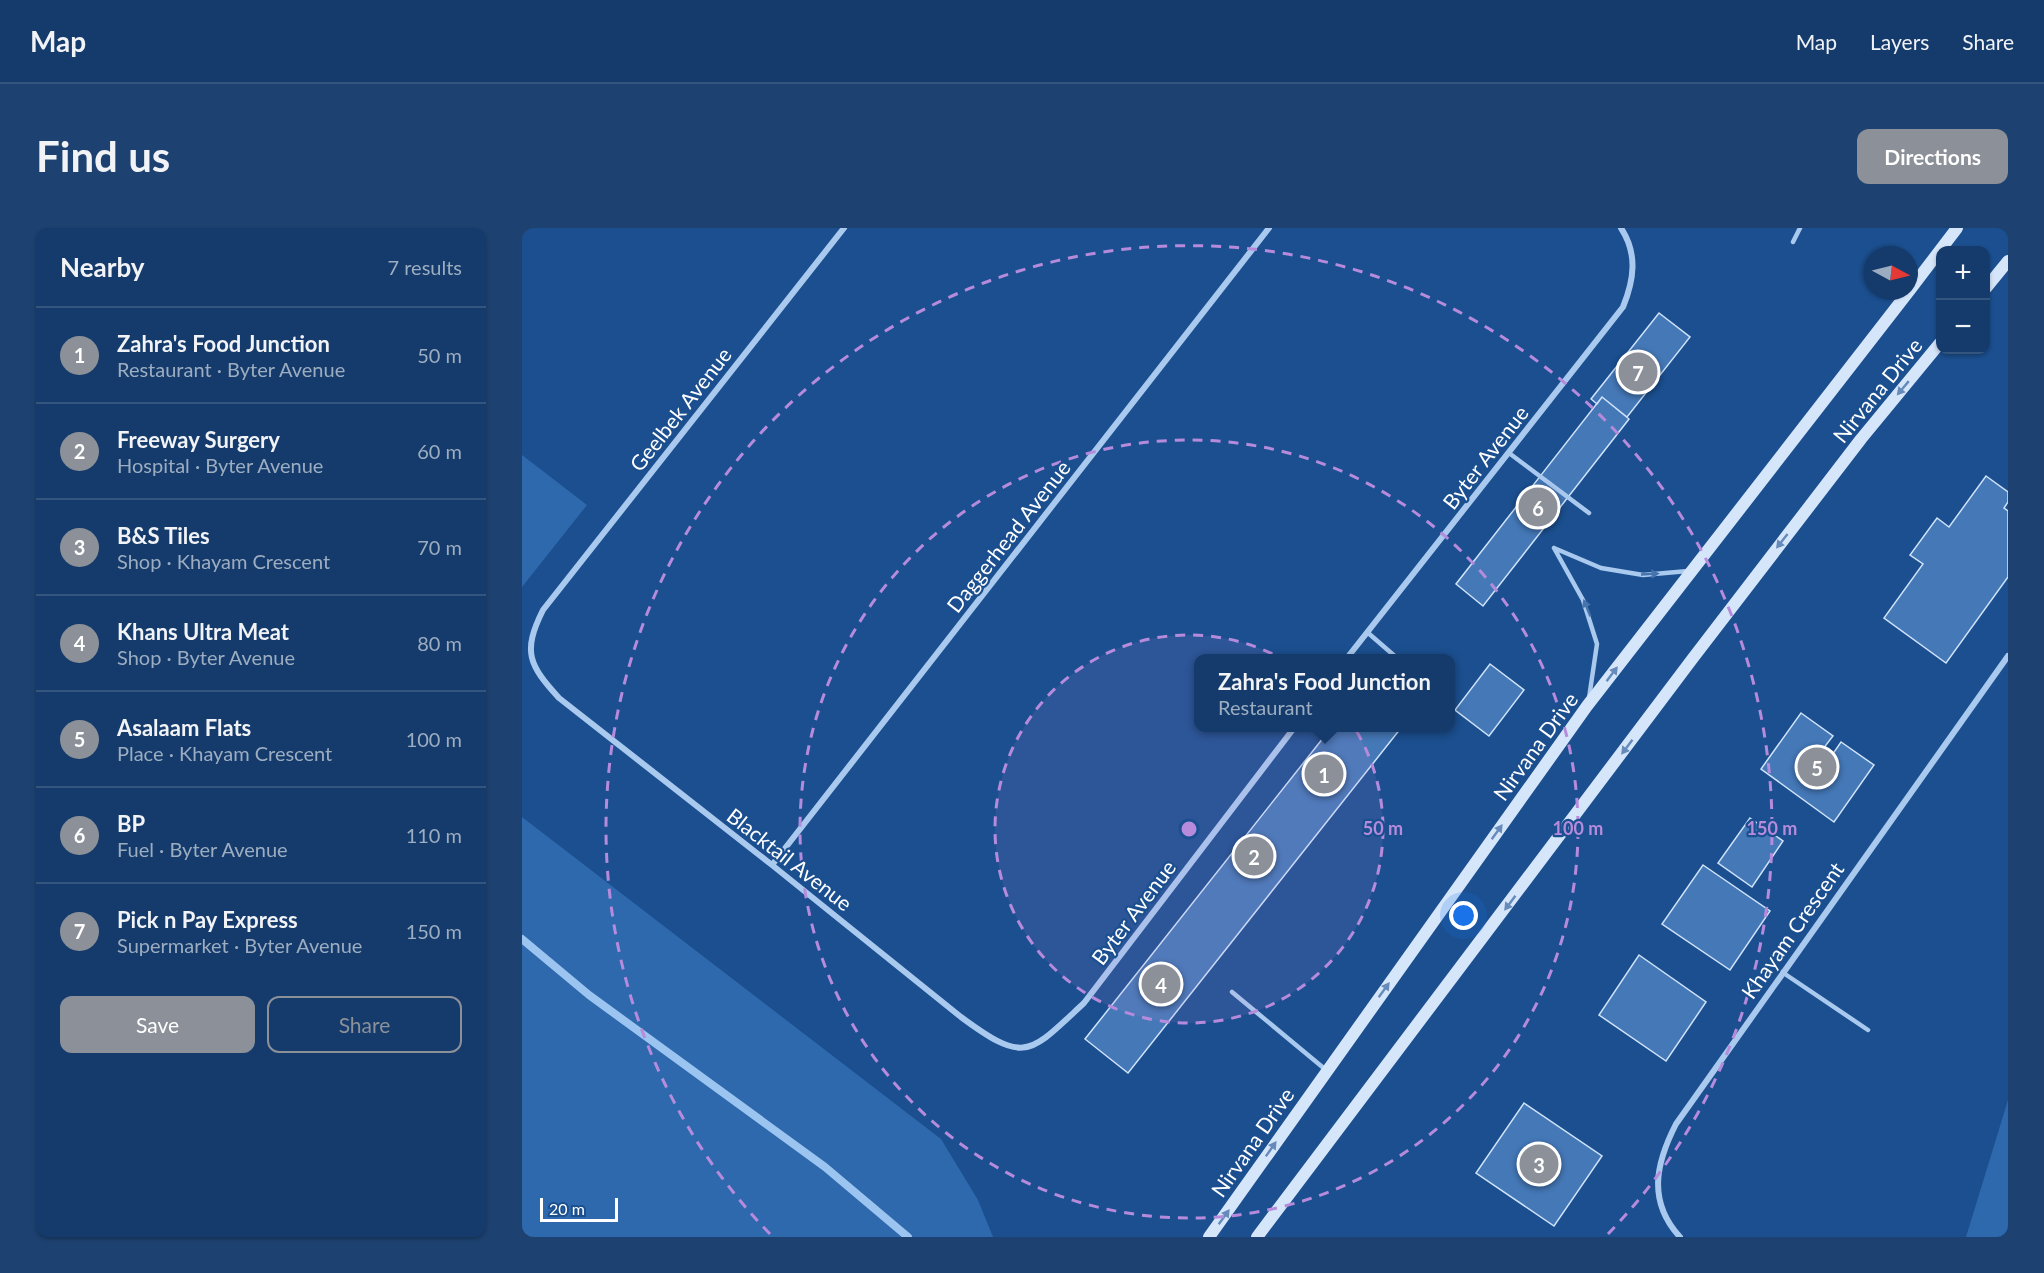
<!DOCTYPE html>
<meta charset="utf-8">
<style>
body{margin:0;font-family:Lato,sans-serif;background:#1d4271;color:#f1f3f6}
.controls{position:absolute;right:18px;top:18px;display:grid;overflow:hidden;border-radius:12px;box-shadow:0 2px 4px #0004}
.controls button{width:54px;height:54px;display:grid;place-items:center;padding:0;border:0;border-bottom:2px solid #33557e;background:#143b6b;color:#f1f3f6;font:30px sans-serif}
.compass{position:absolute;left:1342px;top:18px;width:54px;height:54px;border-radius:50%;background:#143b6b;box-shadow:0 2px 4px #0004;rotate:97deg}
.scale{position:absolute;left:18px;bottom:15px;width:78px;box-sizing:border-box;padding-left:6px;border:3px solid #fff;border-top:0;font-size:16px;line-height:21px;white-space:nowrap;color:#fff;-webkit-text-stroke:4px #1b4f8f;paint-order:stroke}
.you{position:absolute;left:942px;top:688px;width:21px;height:21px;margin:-15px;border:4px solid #fff;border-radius:50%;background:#1a73e8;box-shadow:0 0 0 9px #1a73e833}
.badge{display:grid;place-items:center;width:39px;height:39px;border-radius:50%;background:#8c9099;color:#fff;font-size:20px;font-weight:700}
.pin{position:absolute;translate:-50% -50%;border:3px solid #fff;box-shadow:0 2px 6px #0006}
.popup{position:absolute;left:672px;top:426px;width:261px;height:78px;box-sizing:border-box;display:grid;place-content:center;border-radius:12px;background:#143b6b;filter:drop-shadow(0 2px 4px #0005);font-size:20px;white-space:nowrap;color:#9dadc1}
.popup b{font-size:22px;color:#f1f3f6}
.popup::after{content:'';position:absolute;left:50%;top:100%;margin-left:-12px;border:12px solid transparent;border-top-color:#143b6b}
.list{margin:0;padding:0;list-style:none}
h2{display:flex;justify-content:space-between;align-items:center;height:78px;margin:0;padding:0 24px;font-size:26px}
h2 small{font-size:20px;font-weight:400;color:#9dadc1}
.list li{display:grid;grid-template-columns:39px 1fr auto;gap:18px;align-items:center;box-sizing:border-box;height:96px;padding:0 24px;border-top:2px solid #33557e}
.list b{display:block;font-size:22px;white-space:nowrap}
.list p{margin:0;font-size:20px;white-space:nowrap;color:#9dadc1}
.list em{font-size:20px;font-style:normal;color:#9dadc1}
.actions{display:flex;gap:12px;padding:18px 24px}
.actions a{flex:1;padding:14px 0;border:2px solid #8c9099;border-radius:12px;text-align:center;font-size:21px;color:#8c9099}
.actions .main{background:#8c9099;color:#fff}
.map{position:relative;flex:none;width:1486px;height:1009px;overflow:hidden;border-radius:12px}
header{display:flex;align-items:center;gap:36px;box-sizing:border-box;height:84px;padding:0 30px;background:#143b6b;border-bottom:2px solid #33557e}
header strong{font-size:28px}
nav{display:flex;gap:33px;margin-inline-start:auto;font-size:21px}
.intro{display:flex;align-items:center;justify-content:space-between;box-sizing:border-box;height:144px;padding:0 36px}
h1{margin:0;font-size:42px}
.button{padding:15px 27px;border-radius:12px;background:#8c9099;color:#fff;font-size:21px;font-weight:700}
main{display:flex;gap:36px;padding:0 36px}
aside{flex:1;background:#143b6b;border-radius:12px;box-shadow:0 2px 4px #0004}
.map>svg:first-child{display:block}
.green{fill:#2e69ad}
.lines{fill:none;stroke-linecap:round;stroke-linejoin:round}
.stream{stroke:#9cc4f0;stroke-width:8}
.building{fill:#4478b7;stroke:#cfe3fa;stroke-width:1.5}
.service{stroke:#a9c9ee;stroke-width:4.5}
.minor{stroke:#a9c9ee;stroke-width:6}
.secondary{stroke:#d6e6fa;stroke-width:12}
.oneway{fill:#668bba}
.oneway2{fill:#4674ac}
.ring{fill:none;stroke:#b68bdc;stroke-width:3;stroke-dasharray:10 8}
.labels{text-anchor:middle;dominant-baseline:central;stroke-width:4.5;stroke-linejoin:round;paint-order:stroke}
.street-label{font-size:21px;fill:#fff;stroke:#1b4f8f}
.centre{fill:#b68bdc;stroke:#1b4f8f;stroke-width:3}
.ring-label{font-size:18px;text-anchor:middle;font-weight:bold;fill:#b68bdc;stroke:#1b4f8f;stroke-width:4.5;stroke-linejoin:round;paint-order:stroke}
</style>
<header>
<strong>Map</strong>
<nav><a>Map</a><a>Layers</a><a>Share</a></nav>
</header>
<div class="intro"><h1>Find us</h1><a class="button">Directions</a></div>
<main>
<aside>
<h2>Nearby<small>7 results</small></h2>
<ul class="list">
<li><span class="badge">1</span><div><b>Zahra's Food Junction</b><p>Restaurant · Byter Avenue</p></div><em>50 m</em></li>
<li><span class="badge">2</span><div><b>Freeway Surgery</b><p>Hospital · Byter Avenue</p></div><em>60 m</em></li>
<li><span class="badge">3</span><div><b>B&amp;S Tiles</b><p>Shop · Khayam Crescent</p></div><em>70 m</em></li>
<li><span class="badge">4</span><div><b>Khans Ultra Meat</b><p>Shop · Byter Avenue</p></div><em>80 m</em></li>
<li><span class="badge">5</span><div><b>Asalaam Flats</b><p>Place · Khayam Crescent</p></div><em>100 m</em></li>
<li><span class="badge">6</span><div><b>BP</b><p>Fuel · Byter Avenue</p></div><em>110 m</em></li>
<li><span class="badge">7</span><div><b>Pick n Pay Express</b><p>Supermarket · Byter Avenue</p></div><em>150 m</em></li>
</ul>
<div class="actions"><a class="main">Save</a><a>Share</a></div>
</aside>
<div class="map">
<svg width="1486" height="1009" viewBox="0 0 1486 1009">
<rect width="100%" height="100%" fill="#1b4f8f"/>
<path class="green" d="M 0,227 L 65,277 L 0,359 Z
M 0,589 L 419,911 L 456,972 L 471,1009 L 0,1009 Z
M 1486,872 L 1486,1009 L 1444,1009 Z"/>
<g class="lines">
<path class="stream" d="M 0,711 L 67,767 L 303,939 L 386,1009"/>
</g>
<path class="building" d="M 1137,85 L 1168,109 L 1105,189 L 1080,169 L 1075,176 L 1069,171 Z
M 1080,169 L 1107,191 L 961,378 L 934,356 Z
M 1464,248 L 1486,264 L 1486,274 L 1482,280 L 1486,283 L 1486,349 L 1424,435 L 1362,390 L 1401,336 L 1388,327 L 1415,290 L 1427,299 Z
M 968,436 L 1002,462 L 967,508 L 933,482 Z
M 1279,485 L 1311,508 L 1297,526 L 1306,533 L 1319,514 L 1352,537 L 1312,594 L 1239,541 Z
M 809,500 L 879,500 L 606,845 L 563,811 Z
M 1228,590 L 1261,613 L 1230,659 L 1196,635 Z
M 1181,637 L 1248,683 L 1208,742 L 1140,696 Z
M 1117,727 L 1184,774 L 1144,833 L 1077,787 Z
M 1002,875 L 1080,928 L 1032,998 L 954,945 Z"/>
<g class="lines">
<path class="service" d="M 1271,14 L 1278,0
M 987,225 L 1067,285
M 1032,320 L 1061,372 L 1075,416 L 1067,470
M 1032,320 L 1079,340 L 1121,347 L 1166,343
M 845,404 L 875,430
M 1260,744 L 1346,802
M 710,764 L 804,842"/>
<path class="minor" d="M 322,0 L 21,382 C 0,424 7,437 37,470 L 250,637 L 439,789 C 504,837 507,826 562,775 L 772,500
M 825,430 L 1101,79 C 1112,52 1116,26 1099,0
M 250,637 L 747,0
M 1158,1009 C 1125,973 1134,935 1154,896 L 1486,428"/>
<path class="secondary" d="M 1464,60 L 1486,33
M 1387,63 L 1435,0
M 687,1009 L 1065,478 L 1387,63
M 735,1009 L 1171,430 L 1339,211 L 1418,115"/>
</g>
<defs><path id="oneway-solid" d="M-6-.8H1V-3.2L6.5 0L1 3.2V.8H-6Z" transform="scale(1.5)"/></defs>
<g class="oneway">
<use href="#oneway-solid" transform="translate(1381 160) rotate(130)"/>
<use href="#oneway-solid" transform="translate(1260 313) rotate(128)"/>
<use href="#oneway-solid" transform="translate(1090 446) rotate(-53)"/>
<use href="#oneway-solid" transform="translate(1105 519) rotate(127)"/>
<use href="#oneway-solid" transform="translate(975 604) rotate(-54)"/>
<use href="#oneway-solid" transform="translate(988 675) rotate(127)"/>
<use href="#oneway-solid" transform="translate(862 762) rotate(-54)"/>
<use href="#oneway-solid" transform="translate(749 921) rotate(-55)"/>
<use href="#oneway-solid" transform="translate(702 989) rotate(-54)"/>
</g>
<g class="oneway2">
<use href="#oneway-solid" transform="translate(1128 346) rotate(-3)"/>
<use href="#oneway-solid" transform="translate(1065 380) rotate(-112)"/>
</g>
<circle cx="667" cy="601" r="194" fill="#b68bdc" fill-opacity=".12"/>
<g class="ring">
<circle cx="667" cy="601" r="194"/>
<circle cx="667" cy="601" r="389"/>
<path d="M248 1006A583 583 0 1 1 1086 1006"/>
</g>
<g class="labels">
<g class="street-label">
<text transform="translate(1355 162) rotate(-51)">Nirvana Drive</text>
<text transform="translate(158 181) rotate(-52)">Geelbek Avenue</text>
<text transform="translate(963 229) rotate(-52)">Byter Avenue</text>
<text transform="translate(486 308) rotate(-52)">Daggerhead Avenue</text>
<text transform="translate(1013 518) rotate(-54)">Nirvana Drive</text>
<text transform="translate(268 631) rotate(38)">Blacktail Avenue</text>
<text transform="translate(611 684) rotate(-53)">Byter Avenue</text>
<text transform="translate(1270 702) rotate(-55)">Khayam Crescent</text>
<text transform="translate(730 914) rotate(-55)">Nirvana Drive</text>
</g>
</g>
<circle cx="667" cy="601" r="9" class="centre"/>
<g class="ring-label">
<text x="861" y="607">50 m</text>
<text x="1056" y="607">100 m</text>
<text x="1250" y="607">150 m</text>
</g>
</svg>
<div class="controls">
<button>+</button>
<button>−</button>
</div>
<svg class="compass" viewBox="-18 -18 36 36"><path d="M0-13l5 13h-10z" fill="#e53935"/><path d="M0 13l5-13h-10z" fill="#9dadc1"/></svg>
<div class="scale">20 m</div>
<div class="you"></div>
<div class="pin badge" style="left:802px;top:546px">1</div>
<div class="popup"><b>Zahra's Food Junction</b>Restaurant</div>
<div class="pin badge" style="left:732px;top:628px">2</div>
<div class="pin badge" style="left:1017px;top:936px">3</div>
<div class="pin badge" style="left:639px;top:756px">4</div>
<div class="pin badge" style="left:1295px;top:539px">5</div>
<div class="pin badge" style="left:1016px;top:279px">6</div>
<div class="pin badge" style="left:1116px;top:144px">7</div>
</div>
</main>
